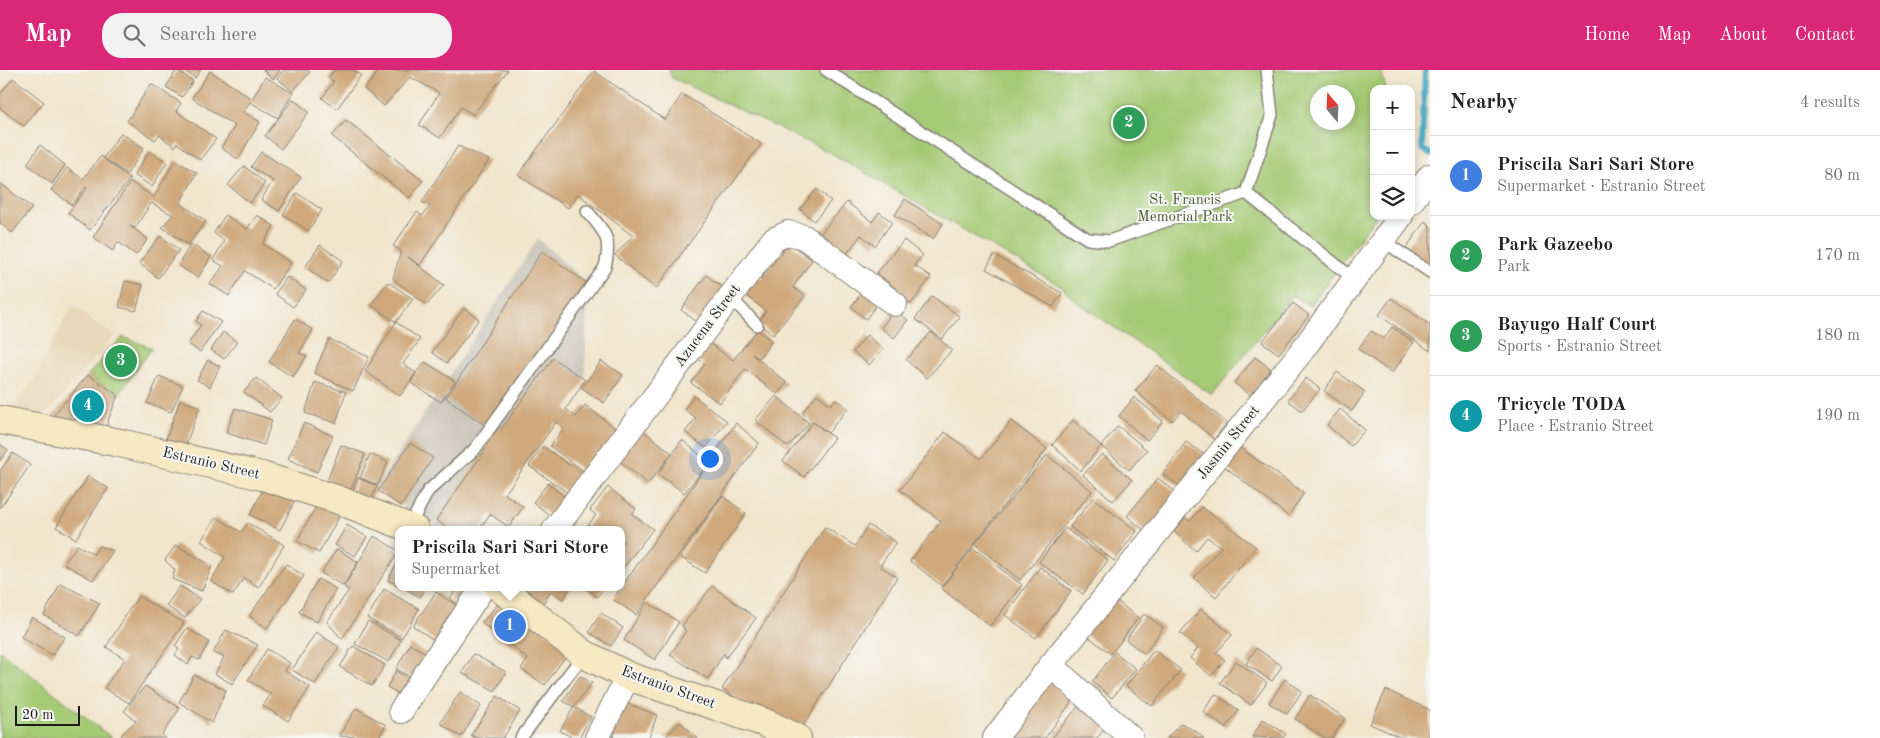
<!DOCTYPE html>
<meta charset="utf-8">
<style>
body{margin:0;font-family:"Old Standard TT",serif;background:#f2f2f2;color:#222}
.controls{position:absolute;right:15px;top:15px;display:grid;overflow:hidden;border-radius:10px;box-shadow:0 2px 8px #0003}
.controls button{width:45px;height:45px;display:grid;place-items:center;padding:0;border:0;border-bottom:1px solid #e0e0e0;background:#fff;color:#222;font:25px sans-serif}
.compass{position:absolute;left:1310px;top:15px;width:45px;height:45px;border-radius:50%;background:#fff;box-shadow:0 2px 8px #0003;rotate:341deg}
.scale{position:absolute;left:15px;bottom:12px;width:65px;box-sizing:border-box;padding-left:5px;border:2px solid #1c1c1c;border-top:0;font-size:14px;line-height:18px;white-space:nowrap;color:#1c1c1c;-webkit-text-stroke:4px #f6f6f2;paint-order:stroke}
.you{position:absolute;left:709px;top:388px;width:18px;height:18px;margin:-12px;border:4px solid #fff;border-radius:50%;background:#1a73e8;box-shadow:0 0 0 8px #1a73e833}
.badge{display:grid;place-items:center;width:32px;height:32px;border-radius:50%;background:#db2777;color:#fff;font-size:16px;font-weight:700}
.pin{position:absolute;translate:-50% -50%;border:2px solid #fff;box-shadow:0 1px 5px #0006}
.popup{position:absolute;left:395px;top:456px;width:230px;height:65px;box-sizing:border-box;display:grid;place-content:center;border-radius:10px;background:#fff;filter:drop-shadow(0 1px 4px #0005);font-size:16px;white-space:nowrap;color:#767676}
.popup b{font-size:19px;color:#222}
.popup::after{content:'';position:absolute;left:50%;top:100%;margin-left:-10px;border:10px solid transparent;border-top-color:#fff}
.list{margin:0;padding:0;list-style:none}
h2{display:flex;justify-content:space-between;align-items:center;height:65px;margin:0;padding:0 20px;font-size:21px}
h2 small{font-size:16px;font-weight:400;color:#767676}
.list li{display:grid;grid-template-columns:32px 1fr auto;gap:15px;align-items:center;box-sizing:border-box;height:80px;padding:0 20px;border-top:1px solid #e0e0e0}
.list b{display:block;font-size:19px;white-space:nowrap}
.list p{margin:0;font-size:16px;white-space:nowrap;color:#767676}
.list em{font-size:16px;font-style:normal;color:#767676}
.icon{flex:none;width:28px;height:28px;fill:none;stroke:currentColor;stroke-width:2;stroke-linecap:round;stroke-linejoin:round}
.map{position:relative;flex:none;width:1430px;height:668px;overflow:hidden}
header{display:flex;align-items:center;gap:30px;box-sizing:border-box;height:70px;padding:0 25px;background:#db2777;color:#fff}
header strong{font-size:24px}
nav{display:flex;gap:28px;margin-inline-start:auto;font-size:18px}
.search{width:350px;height:45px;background:#f2f2f2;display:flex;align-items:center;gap:12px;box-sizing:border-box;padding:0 18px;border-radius:20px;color:#767676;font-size:19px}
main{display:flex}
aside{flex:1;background:#fff}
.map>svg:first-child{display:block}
.built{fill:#e9d9ba}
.industrial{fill:#c9c3b8}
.green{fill:#a5ca74;stroke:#607348;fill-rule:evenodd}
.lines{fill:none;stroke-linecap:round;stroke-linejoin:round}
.stream{stroke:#49acc8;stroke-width:6}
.building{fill:#cfa97d}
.lane-casing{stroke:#868074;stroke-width:14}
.street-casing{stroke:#868074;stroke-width:26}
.secondary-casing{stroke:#868074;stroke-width:30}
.lane{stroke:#fff;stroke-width:11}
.street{stroke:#fff;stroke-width:24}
.secondary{stroke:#f7e9c3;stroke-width:28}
.labels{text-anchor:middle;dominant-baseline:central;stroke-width:4;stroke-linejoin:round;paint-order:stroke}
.park-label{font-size:15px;fill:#4c593b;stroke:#f6f6f2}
.street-label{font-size:15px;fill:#1c1c1c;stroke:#f6f6f2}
</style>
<header>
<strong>Map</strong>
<div class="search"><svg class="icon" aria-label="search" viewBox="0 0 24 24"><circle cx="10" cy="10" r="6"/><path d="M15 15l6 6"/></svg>Search here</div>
<nav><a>Home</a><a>Map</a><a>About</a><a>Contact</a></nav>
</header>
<main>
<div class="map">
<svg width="1430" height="668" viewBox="0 0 1430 668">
<rect width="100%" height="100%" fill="#f6f6f2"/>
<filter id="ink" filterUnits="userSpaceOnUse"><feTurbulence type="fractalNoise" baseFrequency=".02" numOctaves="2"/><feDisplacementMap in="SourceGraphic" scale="10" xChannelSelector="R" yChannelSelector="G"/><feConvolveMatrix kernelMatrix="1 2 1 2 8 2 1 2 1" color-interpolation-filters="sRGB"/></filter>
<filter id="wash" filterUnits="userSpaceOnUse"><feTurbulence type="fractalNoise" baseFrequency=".0096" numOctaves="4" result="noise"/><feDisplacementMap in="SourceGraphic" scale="20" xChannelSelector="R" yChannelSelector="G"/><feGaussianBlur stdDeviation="1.12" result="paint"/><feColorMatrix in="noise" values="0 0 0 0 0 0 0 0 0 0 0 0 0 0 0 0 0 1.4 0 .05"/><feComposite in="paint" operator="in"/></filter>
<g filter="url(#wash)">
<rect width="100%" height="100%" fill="#f1e5cc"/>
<path class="built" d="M 72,235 L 114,266 L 46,344 L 11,341 L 34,309 Z"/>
<path class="industrial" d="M 538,169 L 587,213 L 585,310 L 479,460 L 445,460 L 375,420 Z"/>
<path class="green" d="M 669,0 L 1381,0 L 1386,19 L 1374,19 L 1374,146 L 1376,146 L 1310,236 L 1293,225 L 1212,325 L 1073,229 L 1062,217 L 831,83 L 672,8 ZM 1318,22 L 1348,22 L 1348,52 L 1318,52 Z
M 123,267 L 152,278 L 118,325 L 88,305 Z
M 0,581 L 112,668 L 0,668 Z"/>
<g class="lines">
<path class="stream" d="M 1425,0 L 1422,79 L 1430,84"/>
</g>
<g id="blocks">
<path class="building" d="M 177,0 L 193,11 L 182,27 L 166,17 Z
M 184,0 L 201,0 L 195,8 Z
M 263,0 L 280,0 L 273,9 Z
M 284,0 L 307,0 L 310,2 L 293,21 L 277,8 Z
M 334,0 L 353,0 L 361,5 L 337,39 L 322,28 L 334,11 L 328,9 Z
M 380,0 L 508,0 L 473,45 L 461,37 L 440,68 L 419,55 L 439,23 L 410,7 L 384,36 L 364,19 Z
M 210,1 L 252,29 L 265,7 L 293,23 L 278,48 L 250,32 L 243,42 L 260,52 L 238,89 L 221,78 L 235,56 L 192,28 Z
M 594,1 L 665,50 L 682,24 L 761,74 L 656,219 L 615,185 L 633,166 L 578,124 L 568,138 L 518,105 Z
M 13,8 L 44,32 L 24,56 L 0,38 L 0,24 Z
M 151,14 L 181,33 L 176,41 L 216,69 L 200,90 L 177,73 L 175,77 L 159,65 L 155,70 L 127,51 Z
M 293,29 L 309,42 L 281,79 L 265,66 Z
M 346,50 L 423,111 L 409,128 L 332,66 Z
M 121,63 L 144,78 L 127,104 L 103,88 Z
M 40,75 L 65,95 L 52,114 L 27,94 Z
M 458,76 L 489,90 L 420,195 L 408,187 L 444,215 L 427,235 L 393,209 L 401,181 L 393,176 L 417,142 L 422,146 L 430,136 L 422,132 Z
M 149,81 L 167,92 L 152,117 L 134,105 Z
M 261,82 L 301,107 L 279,141 L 261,130 L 273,111 L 251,97 Z
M 101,86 L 130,109 L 90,160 L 68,143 L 87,118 L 85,117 L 72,135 L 51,120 L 67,98 L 83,109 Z
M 175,90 L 197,103 L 180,133 L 206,151 L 188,175 L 162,157 L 173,145 L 151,133 L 135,158 L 130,156 L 148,169 L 136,185 L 118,172 L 113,181 L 93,167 L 130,112 L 154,127 Z
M 244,96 L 265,113 L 250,133 L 228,115 Z
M 0,113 L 32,138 L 12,163 L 0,153 Z
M 817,119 L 831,131 L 814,151 L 800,139 Z
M 297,123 L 322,140 L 308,161 L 283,144 Z
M 905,129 L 943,154 L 933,169 L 895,145 Z
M 847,132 L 872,152 L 879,142 L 892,152 L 875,176 L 861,165 L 842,190 L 816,169 Z
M 225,145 L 247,159 L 257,145 L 274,156 L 263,174 L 291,193 L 273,219 L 245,201 L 229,226 L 210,214 L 223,196 L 213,190 L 224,171 L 214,163 Z
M 1425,151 L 1430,155 L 1430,191 L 1426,196 L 1404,181 Z
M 160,166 L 179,180 L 158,208 L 139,193 Z
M 904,170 L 923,185 L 914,195 L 931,207 L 911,234 L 893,220 L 895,218 L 877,203 Z
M 789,173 L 812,190 L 793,217 L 805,226 L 773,265 L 758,253 L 766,241 L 739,220 L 754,203 L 761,209 Z
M 191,174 L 211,187 L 198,208 L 178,195 Z
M 320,175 L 343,191 L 328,213 L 305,197 Z
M 542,181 L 587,213 L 486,356 L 446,328 Z
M 994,185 L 1062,223 L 1053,237 L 986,199 Z
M 706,205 L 729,222 L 703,256 L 681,240 Z
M 287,207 L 306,220 L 293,237 L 275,224 Z
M 125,211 L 143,215 L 136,241 L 119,237 Z
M 388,212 L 413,229 L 396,252 L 371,235 Z
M 864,220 L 879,231 L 866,249 L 851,237 Z
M 932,226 L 960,247 L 942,269 L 915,249 Z
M 1391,228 L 1430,255 L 1430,281 L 1379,245 Z
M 1293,233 L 1309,245 L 1279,284 L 1262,272 Z
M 464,238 L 479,249 L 447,293 L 432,282 Z
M 894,240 L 908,250 L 894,268 L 881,258 Z
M 203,241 L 221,252 L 200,282 L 188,274 L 201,255 L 196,251 Z
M 295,249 L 313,260 L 299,283 L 307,286 L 293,307 L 269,292 Z
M 396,252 L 420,269 L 403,294 L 416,303 L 425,292 L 455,311 L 441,332 L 411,313 L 416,303 L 400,326 L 365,301 Z
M 1392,257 L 1414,272 L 1392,303 L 1358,279 L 1371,261 L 1384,269 Z
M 757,260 L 772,271 L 759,288 L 752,284 L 787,313 L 777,324 L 745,299 L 720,333 L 691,313 L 705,294 L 691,284 L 702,268 L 733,290 Z
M 223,262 L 237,272 L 224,289 L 211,280 Z
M 931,262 L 952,280 L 927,308 L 906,290 Z
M 867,265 L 883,279 L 869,295 L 853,282 Z
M 329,269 L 369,287 L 353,321 L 314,303 Z
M 1255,287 L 1271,299 L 1250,325 L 1234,313 Z
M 553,288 L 585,310 L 566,339 L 576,347 L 585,335 L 619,361 L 586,403 L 550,376 L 564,358 L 556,352 L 505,424 L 523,437 L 509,457 L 490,444 L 479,460 L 450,460 L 436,450 L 486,379 L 481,375 L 495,354 L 501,359 Z
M 208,290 L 220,296 L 210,317 L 197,310 Z
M 601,291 L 623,305 L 604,333 L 582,318 Z
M 1157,295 L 1227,353 L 1214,369 L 1181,341 L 1172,351 L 1135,321 Z
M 1337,302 L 1365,322 L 1352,341 L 1324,321 Z
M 88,305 L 118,325 L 104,361 L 52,347 Z
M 159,306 L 183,316 L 171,342 L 147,333 Z
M 256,308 L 282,328 L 270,342 L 244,322 Z
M 1306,308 L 1320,319 L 1302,341 L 1288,330 Z
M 315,312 L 346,322 L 336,353 L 305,343 Z
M 817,324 L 831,335 L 835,329 L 848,338 L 828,363 L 802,343 Z
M 694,326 L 727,351 L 706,378 L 685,362 L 696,348 L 684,339 Z
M 776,326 L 809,353 L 788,377 L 755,350 Z
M 1134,327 L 1163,351 L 1147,370 L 1119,346 Z
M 180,330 L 200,337 L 184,379 L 165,372 Z
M 235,338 L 272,350 L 264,375 L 226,363 Z
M 1340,339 L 1365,360 L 1351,376 L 1327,355 Z
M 1073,350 L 1101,376 L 1081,401 L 1052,375 Z
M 1011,351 L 1047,379 L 942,516 L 910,491 L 941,451 L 900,420 L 945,362 L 981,389 Z
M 813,352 L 834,368 L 804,407 L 783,391 Z
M 304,353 L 333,366 L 317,402 L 288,389 Z
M 736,353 L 759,373 L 636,545 L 613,529 L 706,397 L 684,423 L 658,404 L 682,370 L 709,392 Z
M 1118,356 L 1147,380 L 1129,400 L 1101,376 Z
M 641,359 L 672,383 L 648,414 L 617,389 Z
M 1186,372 L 1209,388 L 1186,421 L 1163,404 Z
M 410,373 L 433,388 L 401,436 L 378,421 Z
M 0,374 L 8,380 L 0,391 Z
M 341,375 L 365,384 L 349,425 L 325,416 Z
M 543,376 L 585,406 L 571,425 L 529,396 Z
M 1239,377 L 1304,423 L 1288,446 L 1224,396 Z
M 13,383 L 30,395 L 0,438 L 0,401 Z
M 370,384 L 388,392 L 378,415 L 360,408 Z
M 1102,384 L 1132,410 L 1113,431 L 1083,405 Z
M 1047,385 L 1092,421 L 1020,510 L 975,474 Z
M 88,406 L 108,418 L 76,469 L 56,457 Z
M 358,408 L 377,416 L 370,433 L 351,425 Z
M 1158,408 L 1183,428 L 1152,467 L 1127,446 Z
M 548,413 L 567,429 L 552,447 L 533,432 Z
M 265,416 L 295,430 L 280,460 L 250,445 Z
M 608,417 L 636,439 L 632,444 L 653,459 L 621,501 L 621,474 L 623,472 L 621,460 L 584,460 L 596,445 L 590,440 Z
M 722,426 L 746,443 L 705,503 L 680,487 Z
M 1093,428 L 1137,461 L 1114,491 L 1070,457 Z
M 318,433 L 340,445 L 319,483 L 297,471 Z
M 1202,437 L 1256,477 L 1216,527 L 1194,508 L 1221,477 L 1207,467 L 1196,481 L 1173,461 L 1185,447 L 1190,451 Z
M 216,447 L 241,462 L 248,453 L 284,475 L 259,517 L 244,508 L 233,525 L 211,511 L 225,487 L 201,471 Z
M 347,455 L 367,467 L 355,486 L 335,475 Z
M 868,455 L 896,472 L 880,496 L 897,507 L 797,666 L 722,619 L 825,457 L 855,476 Z
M 1065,458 L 1108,490 L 1083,524 L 1039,492 Z
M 374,466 L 399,481 L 342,569 L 327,552 L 349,520 L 344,517 Z
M 77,475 L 94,484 L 99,476 L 113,481 L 93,510 L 64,494 Z
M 176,475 L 212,496 L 202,521 L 172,509 L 175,500 L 165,490 Z
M 973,478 L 1022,515 L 990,556 L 941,518 Z
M 337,479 L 358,492 L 343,516 L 321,503 Z
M 399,490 L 399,516 L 388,510 Z
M 286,494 L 304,506 L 267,558 L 249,546 Z
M 1040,497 L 1071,521 L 1036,568 L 1005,545 Z
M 318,509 L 336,519 L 317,552 L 299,542 Z
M 60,514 L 100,533 L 79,566 L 44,545 Z
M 180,516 L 200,529 L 185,548 L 166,536 Z
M 712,516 L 756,548 L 726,588 L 724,583 L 708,609 L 670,585 L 686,561 L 682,556 Z
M 402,517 L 426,517 L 420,527 Z
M 458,517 L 471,517 L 467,540 L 450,529 Z
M 519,517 L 571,517 L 563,529 L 551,521 L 542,535 Z
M 585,517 L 604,517 L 597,527 Z
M 384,519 L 419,539 L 402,568 L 367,548 Z
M 436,522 L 463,540 L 440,574 L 413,556 Z
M 138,526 L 184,553 L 129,633 L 104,618 L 125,589 L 106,577 Z
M 1113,528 L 1138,548 L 1111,584 L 1085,564 Z
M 501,530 L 570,580 L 545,615 L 521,599 L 528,589 L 482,553 Z
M 647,532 L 679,552 L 655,590 L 624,570 Z
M 1201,539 L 1232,565 L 1216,583 L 1225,590 L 1211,606 L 1190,588 L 1198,578 L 1180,563 Z
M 601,543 L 623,558 L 611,576 L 589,562 Z
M 1144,544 L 1163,557 L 1145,584 L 1126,570 Z
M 32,547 L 65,567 L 52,585 L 21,567 Z
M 368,551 L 401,570 L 389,592 L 355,574 Z
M 187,558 L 209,572 L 199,590 L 192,587 L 188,595 L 175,585 L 179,579 L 175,576 Z
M 226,560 L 258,575 L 232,614 L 215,604 L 224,587 L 213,583 Z
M 316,562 L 339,577 L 315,614 L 292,600 Z
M 410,574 L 431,586 L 418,611 L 396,599 Z
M 353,576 L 385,595 L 372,616 L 340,597 Z
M 1256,578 L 1282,596 L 1272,611 L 1246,594 Z
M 267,579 L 290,593 L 285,601 L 310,617 L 288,651 L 263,636 L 271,624 L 248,610 Z
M 1154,580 L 1181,600 L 1152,636 L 1126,616 Z
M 1115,582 L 1136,599 L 1112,628 L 1092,612 Z
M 473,584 L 506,602 L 495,621 L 462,603 Z
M 1236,591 L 1267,613 L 1251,635 L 1220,613 Z
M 396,601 L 416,613 L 408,629 L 387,617 Z
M 194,605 L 226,620 L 212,653 L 179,632 Z
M 580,606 L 592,613 L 574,637 L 563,631 Z
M 1049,609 L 1075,627 L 1045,668 L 1009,668 Z
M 1285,609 L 1302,621 L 1287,644 L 1269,633 Z
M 145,616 L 180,638 L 162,665 L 166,668 L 126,668 L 121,665 L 136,651 L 124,641 Z
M 1386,620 L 1430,640 L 1430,668 L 1402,668 L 1370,654 Z
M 460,622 L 481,636 L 461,667 L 440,653 Z
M 1215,624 L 1239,640 L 1226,658 L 1203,642 Z
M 1310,625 L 1345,648 L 1332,668 L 1325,668 L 1295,649 Z
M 497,626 L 520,641 L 503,668 L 476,668 L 471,665 Z
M 626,633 L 657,645 L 649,668 L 613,668 Z
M 1080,634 L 1107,656 L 1097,668 L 1052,668 Z
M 574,637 L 591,647 L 579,668 L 573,668 L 560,661 Z
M 356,638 L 386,655 L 378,668 L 339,666 Z
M 1263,649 L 1286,664 L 1283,668 L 1252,667 Z
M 680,652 L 698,668 L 665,668 Z
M 1181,653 L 1198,663 L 1204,668 L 1167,668 Z"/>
</g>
</g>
<g filter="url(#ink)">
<use href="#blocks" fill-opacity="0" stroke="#868074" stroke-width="1"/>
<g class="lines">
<defs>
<path id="lane" d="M 826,0 L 1088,169 L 1109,171 L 1246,123
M 1267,0 L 1272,45 L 1246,123 L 1354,209
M 1383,171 L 1430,202
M 730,227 L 757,255
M 409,457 L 428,421 L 475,379 L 605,197 C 612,167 605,163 587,141
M 521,668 L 584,584"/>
<path id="street" d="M 1411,132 L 1430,106
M 554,460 L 773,170 L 788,163 L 804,167 L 895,234
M 1051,595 L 1131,668
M 401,641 L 483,517
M 597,668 L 628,606
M 995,668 L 1051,595 L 1301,282 L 1401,146"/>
<path id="secondary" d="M 0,350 L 120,373 L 262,406 L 336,429 L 415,460
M 499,517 L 584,584 L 628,606 L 763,652 L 797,668"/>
</defs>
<use href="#lane" class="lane-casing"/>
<use href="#street" class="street-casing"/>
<use href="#secondary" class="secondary-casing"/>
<use href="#lane" class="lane"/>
<use href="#street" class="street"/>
<use href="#secondary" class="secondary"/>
</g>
</g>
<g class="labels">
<g class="park-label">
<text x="1185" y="130">St. Francis<tspan x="1185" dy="17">Memorial Park</tspan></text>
</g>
<g class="street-label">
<text transform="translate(708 256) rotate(-53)">Azucena Street</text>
<text transform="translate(1229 373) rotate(-51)">Jasmin Street</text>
<text transform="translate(211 394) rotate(13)">Estranio Street</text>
<text transform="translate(668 618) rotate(20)">Estranio Street</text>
</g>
</g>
</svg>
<div class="controls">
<button>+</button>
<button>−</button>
<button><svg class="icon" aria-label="layers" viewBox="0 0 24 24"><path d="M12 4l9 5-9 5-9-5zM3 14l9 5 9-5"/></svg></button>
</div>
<svg class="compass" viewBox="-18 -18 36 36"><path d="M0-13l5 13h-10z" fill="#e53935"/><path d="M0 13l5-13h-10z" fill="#767676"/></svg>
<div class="scale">20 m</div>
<div class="you"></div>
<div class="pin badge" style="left:510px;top:556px;background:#3f7fe0">1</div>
<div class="popup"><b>Priscila Sari Sari Store</b>Supermarket</div>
<div class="pin badge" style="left:1129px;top:53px;background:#2e9e5b">2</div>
<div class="pin badge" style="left:121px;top:291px;background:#2e9e5b">3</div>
<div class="pin badge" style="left:88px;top:336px;background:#0f9aa8">4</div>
</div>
<aside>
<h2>Nearby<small>4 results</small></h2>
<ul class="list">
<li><span class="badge" style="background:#3f7fe0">1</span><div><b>Priscila Sari Sari Store</b><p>Supermarket · Estranio Street</p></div><em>80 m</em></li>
<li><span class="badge" style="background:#2e9e5b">2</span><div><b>Park Gazeebo</b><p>Park</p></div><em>170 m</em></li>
<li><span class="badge" style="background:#2e9e5b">3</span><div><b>Bayugo Half Court</b><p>Sports · Estranio Street</p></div><em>180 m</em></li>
<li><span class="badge" style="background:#0f9aa8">4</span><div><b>Tricycle TODA</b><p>Place · Estranio Street</p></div><em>190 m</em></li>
</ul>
</aside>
</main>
